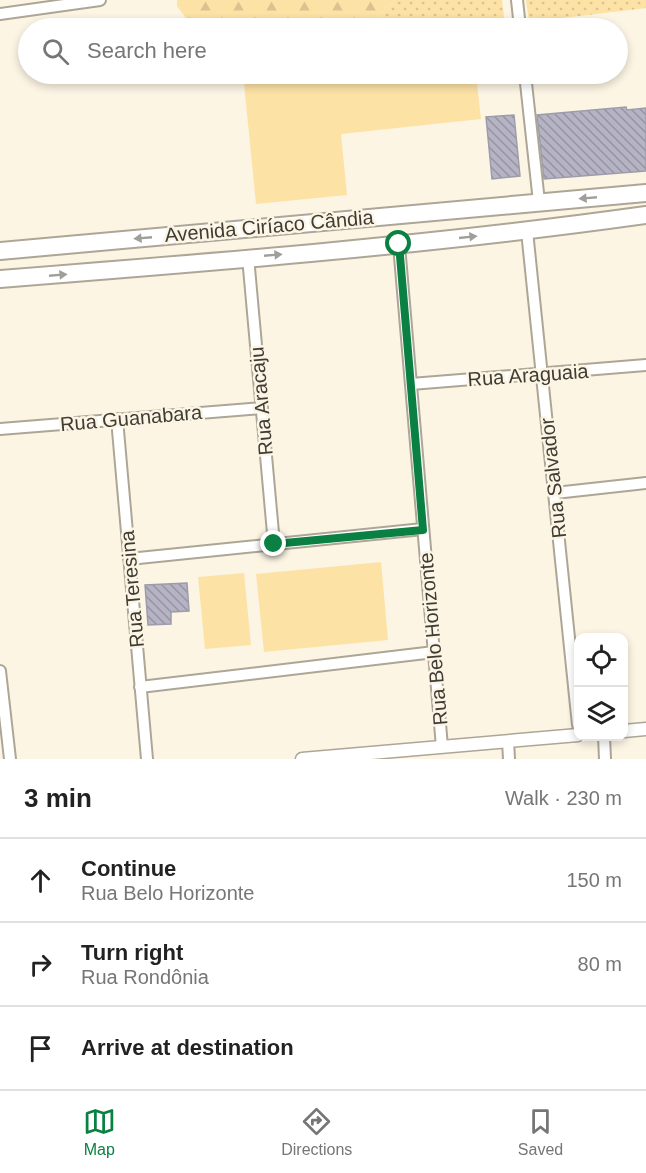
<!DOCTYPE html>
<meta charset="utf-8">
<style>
body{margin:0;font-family:Helvetica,sans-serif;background:#f2f2f2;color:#222}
.controls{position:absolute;right:18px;bottom:18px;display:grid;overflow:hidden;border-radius:12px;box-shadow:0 3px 9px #0003}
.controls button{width:54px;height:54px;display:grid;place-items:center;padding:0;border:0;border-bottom:2px solid #e0e0e0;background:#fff;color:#222;font:30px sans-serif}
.stop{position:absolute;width:18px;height:18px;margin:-14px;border:4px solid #0b8043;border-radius:50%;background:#fff}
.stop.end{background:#0b8043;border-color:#fff;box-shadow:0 2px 6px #0008}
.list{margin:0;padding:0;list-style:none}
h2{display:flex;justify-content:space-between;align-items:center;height:78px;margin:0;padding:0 24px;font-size:26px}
h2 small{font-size:20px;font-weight:400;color:#767676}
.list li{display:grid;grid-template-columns:39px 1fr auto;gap:18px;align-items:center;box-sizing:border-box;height:84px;padding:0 24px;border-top:2px solid #e0e0e0}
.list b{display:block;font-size:22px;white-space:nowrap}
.list p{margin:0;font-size:20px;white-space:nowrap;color:#767676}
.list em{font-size:20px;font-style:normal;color:#767676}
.icon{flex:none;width:33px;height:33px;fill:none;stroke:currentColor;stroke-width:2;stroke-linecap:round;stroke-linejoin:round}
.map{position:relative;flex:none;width:646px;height:759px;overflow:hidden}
.search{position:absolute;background:#fff;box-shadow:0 3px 9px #0003;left:18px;right:18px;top:18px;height:66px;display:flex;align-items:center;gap:15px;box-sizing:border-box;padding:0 21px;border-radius:33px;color:#767676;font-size:22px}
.sheet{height:330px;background:#fff}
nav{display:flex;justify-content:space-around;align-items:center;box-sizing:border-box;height:84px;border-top:2px solid #e0e0e0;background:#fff;font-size:16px;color:#767676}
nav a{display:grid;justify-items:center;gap:3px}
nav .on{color:#0b8043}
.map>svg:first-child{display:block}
.green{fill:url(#green-dots)}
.forest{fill:url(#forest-firs)}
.pitch{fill:#fde2a6}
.building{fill:url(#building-back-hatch);stroke:#9d9cab;stroke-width:1.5}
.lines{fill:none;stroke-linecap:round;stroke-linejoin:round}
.minor-casing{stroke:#ada697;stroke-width:14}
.tertiary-casing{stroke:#ada697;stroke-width:15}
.trunk-casing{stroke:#ada697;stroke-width:20}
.minor{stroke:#fff;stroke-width:10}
.tertiary{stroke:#fff;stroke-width:12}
.trunk{stroke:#fff;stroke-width:16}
.oneway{fill:#9f9e9a}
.route{stroke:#0b8043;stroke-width:8}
.labels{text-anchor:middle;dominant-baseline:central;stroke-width:5;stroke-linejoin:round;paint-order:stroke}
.street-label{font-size:20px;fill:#3f3c36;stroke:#fcf5e4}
</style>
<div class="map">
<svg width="646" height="759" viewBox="0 0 646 759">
<defs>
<pattern id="green-dots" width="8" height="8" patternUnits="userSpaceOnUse" patternTransform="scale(1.5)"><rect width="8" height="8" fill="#fde2a6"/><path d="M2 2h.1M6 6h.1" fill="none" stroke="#dac390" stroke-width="1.8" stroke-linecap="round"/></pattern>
<pattern id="forest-firs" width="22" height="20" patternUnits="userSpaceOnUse" patternTransform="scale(1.5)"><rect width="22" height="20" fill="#fde2a6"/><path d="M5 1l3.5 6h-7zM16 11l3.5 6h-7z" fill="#dac390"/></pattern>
<pattern id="building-back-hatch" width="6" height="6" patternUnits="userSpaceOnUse" patternTransform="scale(1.5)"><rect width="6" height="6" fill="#b6b4c4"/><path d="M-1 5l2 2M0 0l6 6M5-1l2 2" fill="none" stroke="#9594a0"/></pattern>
</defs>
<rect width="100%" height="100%" fill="#fcf5e4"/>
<path class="green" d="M 395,0 L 502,0 L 505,25 L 477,28 L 364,28 Z
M 526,0 L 646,0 L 646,8 L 529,22 Z"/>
<path class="forest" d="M 177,0 L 395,0 L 364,28 L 193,28 L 177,6 Z"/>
<path class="pitch" d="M 243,74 L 476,74 L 481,119 L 341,134 L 347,195 L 256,204 Z
M 381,562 L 388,640 L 264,652 L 256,574 Z
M 244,573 L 251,645 L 205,649 L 198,577 Z"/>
<path class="building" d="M 626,107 L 627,110 L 646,108 L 646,171 L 544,179 L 537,115 Z
M 514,115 L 520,176 L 492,179 L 486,117 Z
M 187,583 L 189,611 L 171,612 L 171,624 L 148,625 L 145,585 Z"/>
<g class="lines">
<defs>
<path id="minor" d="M 517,0 L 520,28
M 0,14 L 100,0
M 525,74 L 539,202
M 527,231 L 578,725
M 399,245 L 442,747
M 248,257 L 274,544
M 411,384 L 646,365
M 117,419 L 147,759
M 0,429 L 262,408
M 555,493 L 646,483
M 129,559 L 423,529
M 0,671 L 10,759
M 140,687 L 434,652
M 604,736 L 605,759
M 508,741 L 509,759"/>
<path id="tertiary" d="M 624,731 L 646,729
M 302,759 L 578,735"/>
<path id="trunk" d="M 0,251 L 646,193
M 0,279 C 216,262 432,245 646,215"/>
</defs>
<use href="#minor" class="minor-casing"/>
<use href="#tertiary" class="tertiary-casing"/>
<use href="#trunk" class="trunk-casing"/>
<use href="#minor" class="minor"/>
<use href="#tertiary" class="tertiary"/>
<use href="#trunk" class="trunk"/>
</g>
<defs><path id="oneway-solid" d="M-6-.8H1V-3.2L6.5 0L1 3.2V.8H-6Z" transform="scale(1.5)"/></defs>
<g class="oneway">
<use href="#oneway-solid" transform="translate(588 198) rotate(175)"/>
<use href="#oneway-solid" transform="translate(468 237) rotate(-6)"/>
<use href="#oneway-solid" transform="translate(143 238) rotate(175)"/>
<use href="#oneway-solid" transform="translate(273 255) rotate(-5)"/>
<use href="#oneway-solid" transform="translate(58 275) rotate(-5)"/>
</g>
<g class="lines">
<path class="route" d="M 274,544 L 423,530 L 399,244"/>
</g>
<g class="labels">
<g class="street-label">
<text transform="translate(269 226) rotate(-5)">Avenida Ciríaco Cândia</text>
<text transform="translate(528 375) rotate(-4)">Rua Araguaia</text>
<text transform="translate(261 401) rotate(-95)">Rua Aracaju</text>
<text transform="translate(131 418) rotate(-5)">Rua Guanabara</text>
<text transform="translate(553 478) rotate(-96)">Rua Salvador</text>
<text transform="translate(132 589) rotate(-95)">Rua Teresina</text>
<text transform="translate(433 639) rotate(-95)">Rua Belo Horizonte</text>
</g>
</g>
</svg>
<div class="controls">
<button><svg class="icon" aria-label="locate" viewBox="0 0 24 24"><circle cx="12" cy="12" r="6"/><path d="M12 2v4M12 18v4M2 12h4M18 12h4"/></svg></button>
<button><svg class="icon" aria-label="layers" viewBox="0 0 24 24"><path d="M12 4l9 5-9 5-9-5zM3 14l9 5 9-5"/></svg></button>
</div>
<div class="stop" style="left:399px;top:244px"></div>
<div class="stop end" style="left:274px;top:544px"></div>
<div class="search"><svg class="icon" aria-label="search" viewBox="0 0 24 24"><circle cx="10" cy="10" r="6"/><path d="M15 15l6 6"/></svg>Search here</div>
</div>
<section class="sheet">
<h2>3 min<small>Walk · 230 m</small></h2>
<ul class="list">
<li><svg class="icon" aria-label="ahead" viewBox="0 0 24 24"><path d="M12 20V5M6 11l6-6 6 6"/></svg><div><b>Continue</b><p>Rua Belo Horizonte</p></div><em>150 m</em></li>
<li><svg class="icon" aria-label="right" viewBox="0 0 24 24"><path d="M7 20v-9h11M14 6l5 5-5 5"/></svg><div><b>Turn right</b><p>Rua Rondônia</p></div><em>80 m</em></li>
<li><svg class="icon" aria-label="arrive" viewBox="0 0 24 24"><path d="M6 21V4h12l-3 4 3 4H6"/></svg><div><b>Arrive at destination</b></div></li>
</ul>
</section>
<nav>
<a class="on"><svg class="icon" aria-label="map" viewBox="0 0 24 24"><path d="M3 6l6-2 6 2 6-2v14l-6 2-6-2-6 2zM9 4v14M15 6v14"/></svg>Map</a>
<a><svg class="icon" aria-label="directions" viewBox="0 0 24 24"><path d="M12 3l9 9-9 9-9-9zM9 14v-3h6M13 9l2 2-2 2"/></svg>Directions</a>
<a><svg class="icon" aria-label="saved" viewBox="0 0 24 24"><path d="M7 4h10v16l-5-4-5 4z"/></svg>Saved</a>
</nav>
